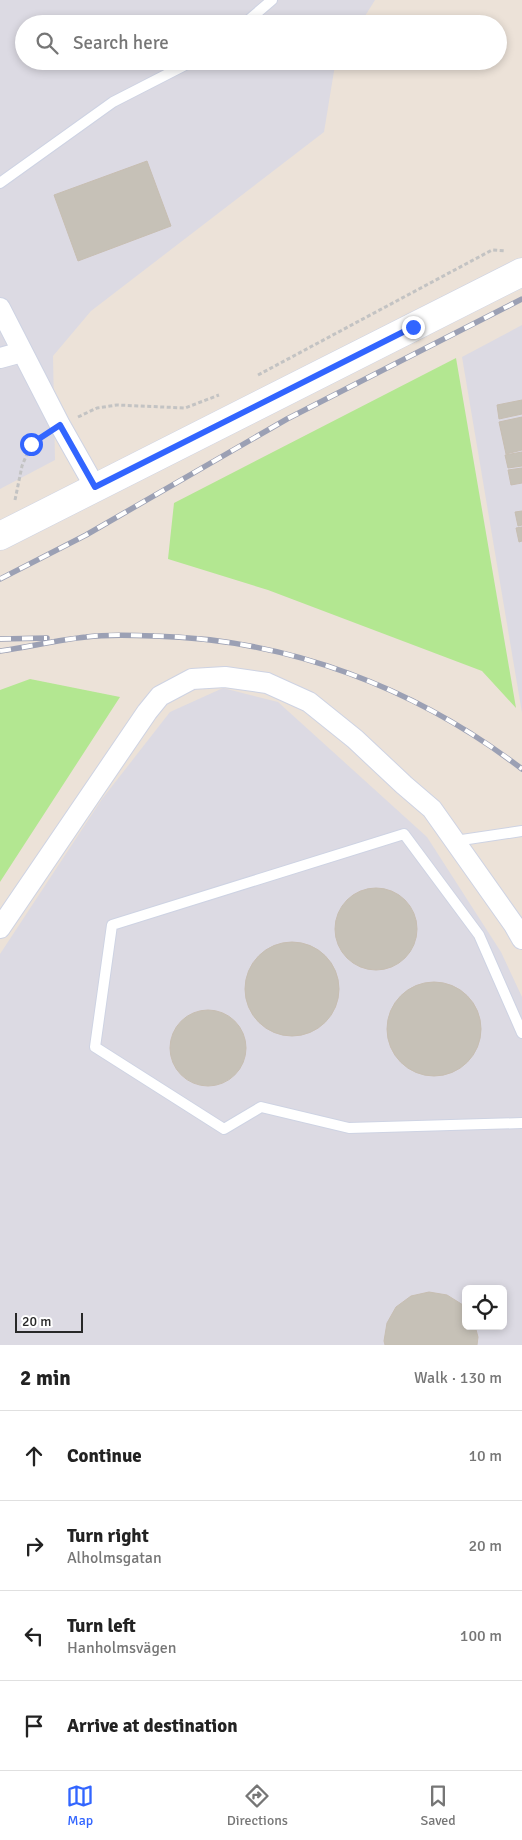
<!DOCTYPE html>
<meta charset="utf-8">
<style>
body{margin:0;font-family:Signika,sans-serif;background:#f6f6f6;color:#222}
.controls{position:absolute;right:15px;bottom:15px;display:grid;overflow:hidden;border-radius:8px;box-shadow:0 2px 8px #0003}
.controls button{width:45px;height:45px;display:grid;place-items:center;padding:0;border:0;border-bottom:1px solid #e0e0e0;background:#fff;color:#222;font:25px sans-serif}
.scale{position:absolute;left:15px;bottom:12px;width:68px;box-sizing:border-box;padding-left:5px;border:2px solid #282828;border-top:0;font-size:14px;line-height:18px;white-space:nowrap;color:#282828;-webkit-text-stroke:4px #fff;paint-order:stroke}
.stop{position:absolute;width:15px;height:15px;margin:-11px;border:4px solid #3265ff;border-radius:50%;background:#fff}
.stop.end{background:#3265ff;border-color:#fff;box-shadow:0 1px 5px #0008}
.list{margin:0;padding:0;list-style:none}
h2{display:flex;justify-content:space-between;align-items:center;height:65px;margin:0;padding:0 20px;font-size:21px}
h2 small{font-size:16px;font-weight:400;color:#767676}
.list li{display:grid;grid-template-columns:32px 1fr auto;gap:15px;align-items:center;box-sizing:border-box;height:90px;padding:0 20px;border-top:1px solid #e0e0e0}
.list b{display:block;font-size:19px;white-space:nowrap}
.list p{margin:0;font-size:16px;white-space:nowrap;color:#767676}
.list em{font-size:16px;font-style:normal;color:#767676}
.icon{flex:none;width:28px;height:28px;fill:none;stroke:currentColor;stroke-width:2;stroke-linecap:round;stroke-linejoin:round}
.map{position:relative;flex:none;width:522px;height:1345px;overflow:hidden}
.search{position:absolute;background:#fff;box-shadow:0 2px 8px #0003;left:15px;right:15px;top:15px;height:55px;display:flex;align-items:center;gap:12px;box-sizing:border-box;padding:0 18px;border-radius:28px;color:#767676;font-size:19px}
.sheet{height:425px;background:#fff}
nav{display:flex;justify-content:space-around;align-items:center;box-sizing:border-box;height:70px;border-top:1px solid #e0e0e0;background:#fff;font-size:14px;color:#767676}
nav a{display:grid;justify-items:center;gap:2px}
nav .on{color:#3265ff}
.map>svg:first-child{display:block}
.industrial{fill:#dcdae3;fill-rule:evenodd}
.green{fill:#b3e791}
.building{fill:#c6c1b7;stroke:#c7beb2}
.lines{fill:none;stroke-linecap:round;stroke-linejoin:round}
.lane-casing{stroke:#ced3e3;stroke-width:12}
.street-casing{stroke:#ced3e3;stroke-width:22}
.secondary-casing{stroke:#ced3e3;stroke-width:29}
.path{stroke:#c3c3c3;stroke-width:3;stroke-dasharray:4 2.5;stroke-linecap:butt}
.lane{stroke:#fff;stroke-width:10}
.street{stroke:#fff;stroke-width:20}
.secondary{stroke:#fff;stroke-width:28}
.rail-casing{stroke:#9ba0b4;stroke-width:5.5}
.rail{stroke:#fff;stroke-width:4;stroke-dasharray:11;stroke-linecap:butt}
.route{stroke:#3265ff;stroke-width:6}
</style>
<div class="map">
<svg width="522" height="1345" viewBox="0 0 522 1345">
<rect width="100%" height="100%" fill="#ece2d8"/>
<path class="industrial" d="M 0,0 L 375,0 L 360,24 L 24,24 L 24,61 L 337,61 L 335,65 L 324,132 L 91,311 L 53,356 L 55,460 L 0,489 Z
M 522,325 L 522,713 L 462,357 Z
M 223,688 L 278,702 L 427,837 L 501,952 L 522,997 L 522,1345 L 0,1345 L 0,954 L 102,799 L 170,712 ZM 466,1289 L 503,1289 L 503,1326 L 466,1326 Z"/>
<path class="green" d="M 456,358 L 516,708 L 482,671 L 268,590 L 168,559 L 174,503 Z
M 30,679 L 120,697 L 0,882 L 0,690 Z"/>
<path class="building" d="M 147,161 L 171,226 L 78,261 L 54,195 Z
M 522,400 L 522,414 L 499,419 L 497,405 Z
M 522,417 L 522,450 L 506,454 L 499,422 Z
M 522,452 L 522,466 L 508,468 L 505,455 Z
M 522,468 L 522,483 L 511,485 L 508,470 Z
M 522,511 L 522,525 L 518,526 L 515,512 Z
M 522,527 L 522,541 L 519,542 L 516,528 Z
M335 929a41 41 0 1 1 82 0a41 41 0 1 1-82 0Z
M245 989a47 47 0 1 1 94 0a47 47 0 1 1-94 0Z
M387 1029a47 47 0 1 1 94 0a47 47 0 1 1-94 0Z
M170 1048a38 38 0 1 1 76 0a38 38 0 1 1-76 0Z
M 429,1292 L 447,1295 L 463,1305 L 466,1308 L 466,1326 L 475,1326 L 478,1337 L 477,1345 L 385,1345 L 384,1341 L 387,1323 L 396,1307 L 411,1296 Z"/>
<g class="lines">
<defs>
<path id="lane" d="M 244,24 L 272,0
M 0,183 L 113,102 L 193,61
M 455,841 L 522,831
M 522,1033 L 479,935 L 404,834 L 112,925 L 95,1047 L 224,1129 L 261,1107 L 349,1128 L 522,1123"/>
<path id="street" d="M 0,308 L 60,425 L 95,487
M 0,358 L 22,352
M 0,928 L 147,712 L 160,696 L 192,679 L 225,677 L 267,683 L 309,702 L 355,739 L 404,785 L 432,809 L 514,925 L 522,939"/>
<path id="secondary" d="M 0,536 L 522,272"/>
</defs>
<use href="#lane" class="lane-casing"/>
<use href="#street" class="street-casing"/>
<use href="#secondary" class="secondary-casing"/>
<path class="path" d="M 258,375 L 492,250 L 506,251
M 78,417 L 97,408 L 117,405 L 185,408 L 219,395
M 15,500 L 22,466 L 31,444 L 44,436"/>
<use href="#lane" class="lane"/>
<use href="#street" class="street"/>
<use href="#secondary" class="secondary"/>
<defs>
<path id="rail" d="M 0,579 L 86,535 L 287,419 L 522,299
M 0,639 L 47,638
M 0,651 C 29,647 57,640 86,637 C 108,634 132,635 154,636 C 288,639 416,688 522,769"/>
</defs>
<use href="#rail" class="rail-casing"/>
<use href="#rail" class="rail"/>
</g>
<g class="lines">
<path class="route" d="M 31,444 L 60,425 L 95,487 L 413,327"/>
</g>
</svg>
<div class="controls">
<button><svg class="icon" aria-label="locate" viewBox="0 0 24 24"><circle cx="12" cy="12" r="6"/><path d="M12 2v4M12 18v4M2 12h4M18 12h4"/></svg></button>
</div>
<div class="scale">20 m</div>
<div class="stop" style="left:31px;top:444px"></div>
<div class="stop end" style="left:413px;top:327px"></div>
<div class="search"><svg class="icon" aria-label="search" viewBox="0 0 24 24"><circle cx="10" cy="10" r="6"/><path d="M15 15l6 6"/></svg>Search here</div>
</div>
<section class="sheet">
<h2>2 min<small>Walk · 130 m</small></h2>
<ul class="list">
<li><svg class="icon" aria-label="ahead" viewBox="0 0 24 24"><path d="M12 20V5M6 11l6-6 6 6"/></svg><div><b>Continue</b></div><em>10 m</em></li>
<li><svg class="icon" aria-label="right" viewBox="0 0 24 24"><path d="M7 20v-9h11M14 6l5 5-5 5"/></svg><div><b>Turn right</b><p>Alholmsgatan</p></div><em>20 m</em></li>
<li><svg class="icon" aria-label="left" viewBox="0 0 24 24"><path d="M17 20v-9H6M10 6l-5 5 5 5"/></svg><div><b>Turn left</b><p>Hanholmsvägen</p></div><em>100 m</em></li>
<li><svg class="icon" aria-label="arrive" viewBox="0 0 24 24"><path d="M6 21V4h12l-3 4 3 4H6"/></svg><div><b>Arrive at destination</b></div></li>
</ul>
</section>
<nav>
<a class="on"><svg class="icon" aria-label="map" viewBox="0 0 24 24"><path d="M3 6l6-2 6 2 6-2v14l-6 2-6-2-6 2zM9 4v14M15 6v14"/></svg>Map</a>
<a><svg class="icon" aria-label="directions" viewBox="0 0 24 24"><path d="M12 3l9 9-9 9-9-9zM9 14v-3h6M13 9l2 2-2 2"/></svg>Directions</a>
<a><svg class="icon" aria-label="saved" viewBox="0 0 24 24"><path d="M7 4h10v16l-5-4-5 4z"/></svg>Saved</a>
</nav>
